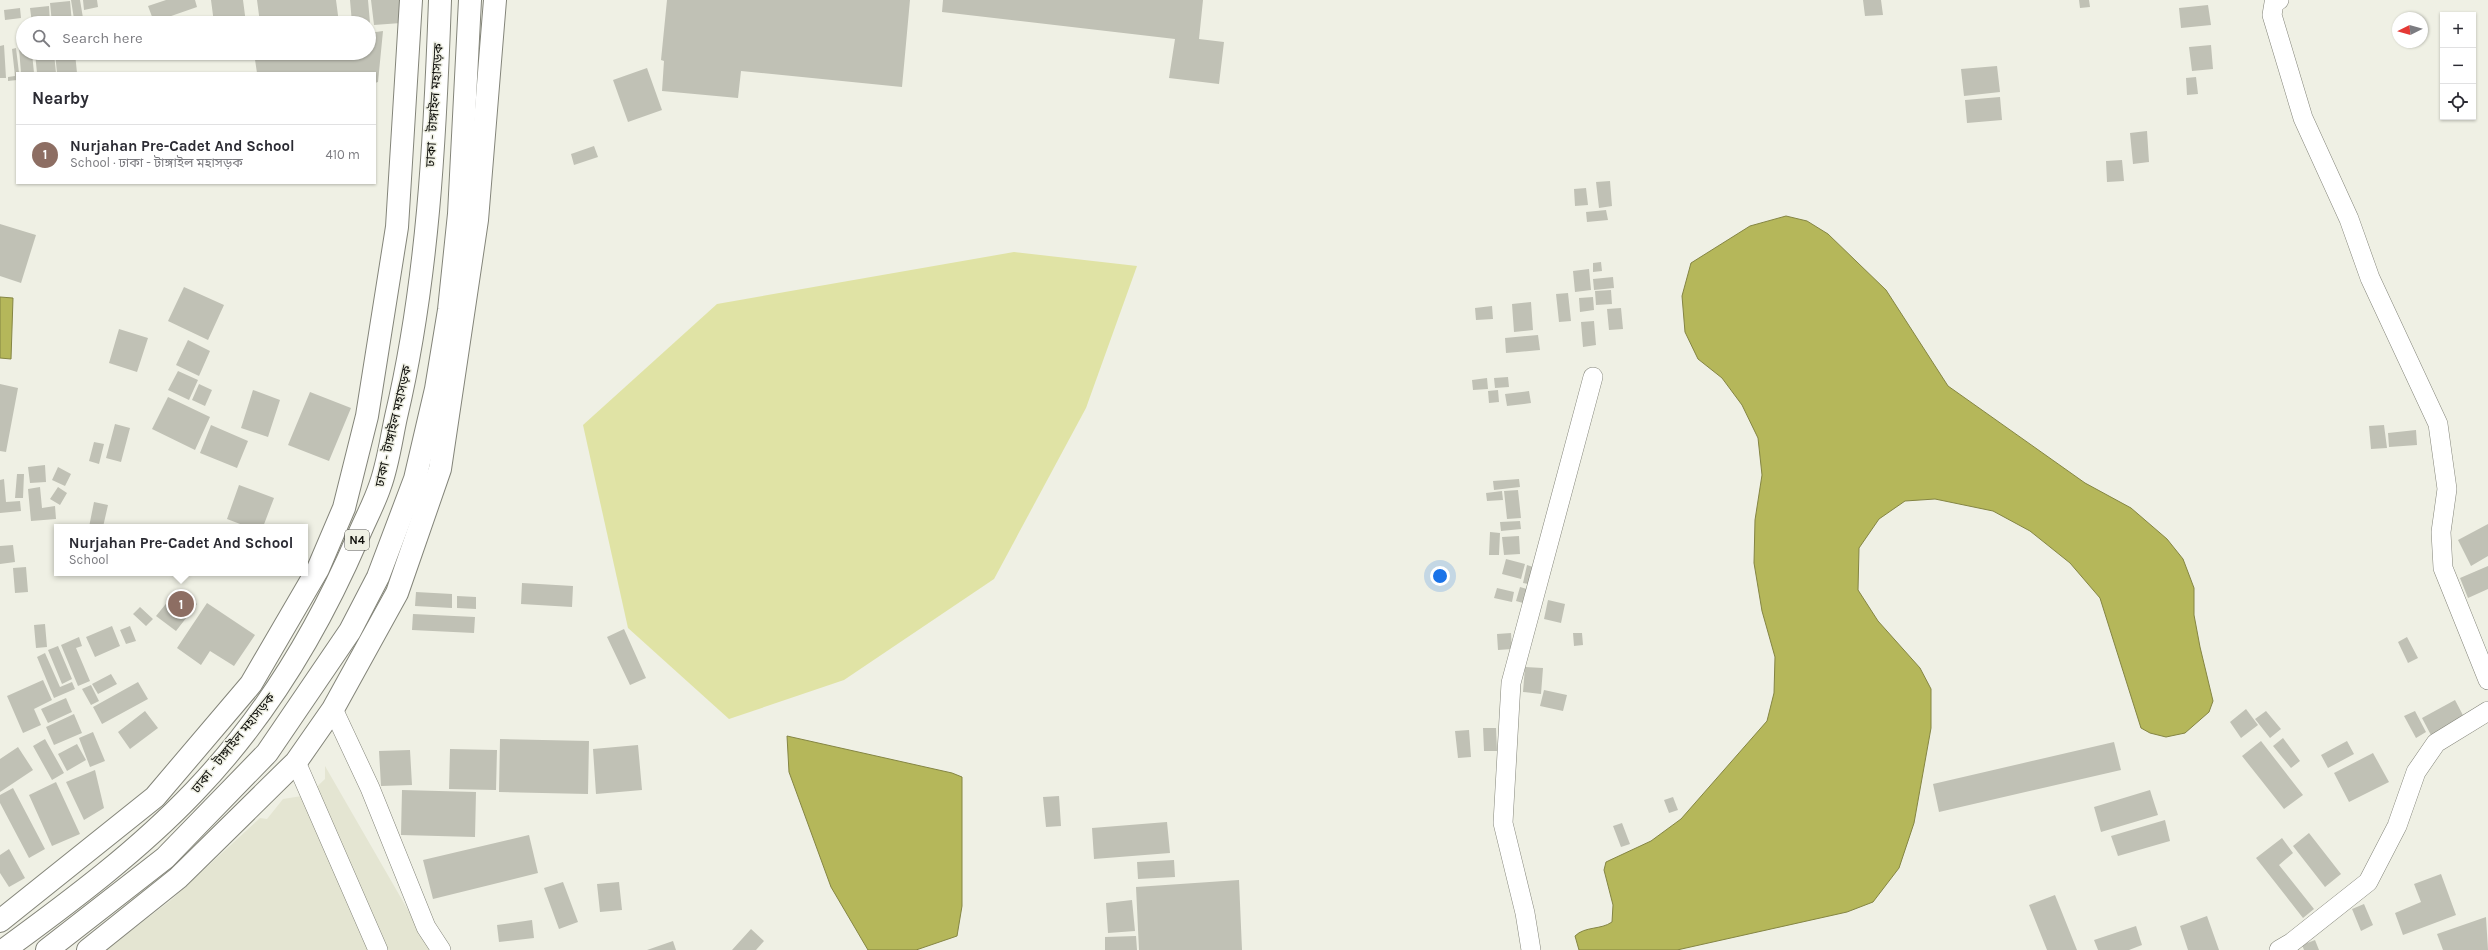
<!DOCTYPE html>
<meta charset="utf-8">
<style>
body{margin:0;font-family:Karla,"Noto Sans Bengali",sans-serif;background:#f2f2f3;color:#2b2b33}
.controls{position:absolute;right:12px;top:12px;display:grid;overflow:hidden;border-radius:0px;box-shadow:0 1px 3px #0004}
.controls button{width:36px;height:36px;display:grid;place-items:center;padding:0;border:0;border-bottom:1px solid #e1e1e2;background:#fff;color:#2b2b33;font:20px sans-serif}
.compass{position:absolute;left:2392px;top:12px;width:36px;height:36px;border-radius:50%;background:#fff;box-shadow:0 1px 3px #0004;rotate:265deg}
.you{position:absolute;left:1440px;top:576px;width:14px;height:14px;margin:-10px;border:3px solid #fff;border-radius:50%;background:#1a73e8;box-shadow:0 0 0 6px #1a73e833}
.badge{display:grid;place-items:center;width:26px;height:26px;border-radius:50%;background:#2769d5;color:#fff;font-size:13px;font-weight:700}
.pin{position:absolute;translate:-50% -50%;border:2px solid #fff;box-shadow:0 1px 4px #0006}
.popup{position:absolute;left:54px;top:524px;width:254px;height:52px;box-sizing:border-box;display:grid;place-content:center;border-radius:0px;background:#fff;filter:drop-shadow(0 1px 3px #0005);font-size:13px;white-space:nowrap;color:#7c7c81}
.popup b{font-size:15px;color:#2b2b33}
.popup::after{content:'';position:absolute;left:50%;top:100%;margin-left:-8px;border:8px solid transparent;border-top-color:#fff}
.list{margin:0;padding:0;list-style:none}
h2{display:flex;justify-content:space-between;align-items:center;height:52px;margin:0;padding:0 16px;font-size:17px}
h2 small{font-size:13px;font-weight:400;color:#7c7c81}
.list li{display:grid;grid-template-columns:26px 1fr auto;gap:12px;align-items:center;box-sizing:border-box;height:60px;padding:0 16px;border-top:1px solid #e1e1e2}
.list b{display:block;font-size:15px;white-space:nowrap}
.list p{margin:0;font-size:13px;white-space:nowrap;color:#7c7c81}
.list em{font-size:13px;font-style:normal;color:#7c7c81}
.icon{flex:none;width:22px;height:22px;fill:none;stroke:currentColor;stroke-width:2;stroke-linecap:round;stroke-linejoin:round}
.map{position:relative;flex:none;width:2488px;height:950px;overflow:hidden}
.search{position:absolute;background:#fff;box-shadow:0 1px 3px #0004;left:16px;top:16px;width:360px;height:44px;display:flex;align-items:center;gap:10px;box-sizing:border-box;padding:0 14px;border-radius:22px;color:#7c7c81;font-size:15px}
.panel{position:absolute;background:#fff;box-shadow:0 1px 3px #0004;left:16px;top:72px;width:360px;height:112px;border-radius:0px}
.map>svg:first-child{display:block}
.built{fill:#e4e5d2}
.green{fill:#e0e3a5}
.water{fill:#b5b75a;stroke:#848543}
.building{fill:#c0c1b5}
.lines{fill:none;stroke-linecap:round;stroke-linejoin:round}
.street-casing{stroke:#838479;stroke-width:20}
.secondary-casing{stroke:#838479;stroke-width:24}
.highway-casing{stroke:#838479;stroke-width:24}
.street{stroke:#fff;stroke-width:19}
.secondary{stroke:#fff;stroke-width:22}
.highway{stroke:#fff;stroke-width:22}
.labels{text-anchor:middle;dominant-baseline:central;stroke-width:3;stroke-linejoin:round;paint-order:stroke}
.shield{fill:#eff0e4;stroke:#53534d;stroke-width:1}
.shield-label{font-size:12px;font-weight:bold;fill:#10100c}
.street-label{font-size:13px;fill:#10100c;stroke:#eff0e4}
</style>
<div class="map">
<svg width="2488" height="950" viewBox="0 0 2488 950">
<rect width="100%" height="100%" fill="#eff0e4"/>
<path class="built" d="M 325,766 L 431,950 L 106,950 L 171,900 L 260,818 L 267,819 L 283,799 L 308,795 L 325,779 Z"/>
<path class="green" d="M 1014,252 L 1137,266 L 1086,408 L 994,579 L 844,680 L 729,719 L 628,628 L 583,425 L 717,304 Z"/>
<path class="water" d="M 1786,216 L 1807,221 L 1828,234 L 1886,290 L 1948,386 L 2085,483 L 2131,508 L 2167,539 L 2183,559 L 2194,588 L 2194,615 L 2200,647 L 2213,701 L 2209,712 L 2185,733 L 2166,737 L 2150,733 L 2141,728 L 2100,598 L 2070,563 L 2030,531 L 1993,511 L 1935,499 L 1905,501 L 1879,519 L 1859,548 L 1858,590 L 1878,621 L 1920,668 L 1931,689 L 1931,728 L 1914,823 L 1899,868 L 1873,902 L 1847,912 L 1677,950 L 1579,950 L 1575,936 C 1585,926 1601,930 1612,922 L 1613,905 L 1604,870 L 1606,862 L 1651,841 L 1681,819 L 1767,721 L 1774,693 L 1775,657 L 1762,611 L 1754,563 L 1755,520 L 1762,475 L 1758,438 L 1742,405 L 1722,378 L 1698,359 L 1685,332 L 1682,296 L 1691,263 L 1750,226 Z
M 0,297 L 13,298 L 11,359 L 0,358 Z
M 787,736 L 952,773 L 962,777 L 962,906 L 957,936 L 916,950 L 868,950 L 831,887 L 789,772 Z"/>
<path class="building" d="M 71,0 L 80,0 L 83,18 L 74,19 Z
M 83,0 L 97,0 L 98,7 L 84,10 Z
M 166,0 L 195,0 L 197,7 L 154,22 L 148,6 Z
M 211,0 L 243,0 L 246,23 L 214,23 Z
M 257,0 L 336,0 L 339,23 L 260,23 Z
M 350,0 L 368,0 L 370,23 L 352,23 Z
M 371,0 L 400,0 L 401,23 L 374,25 Z
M 667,0 L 910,0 L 902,87 L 741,71 L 738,98 L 662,91 L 664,61 L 661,60 Z
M 943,0 L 1203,0 L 1199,39 L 1224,42 L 1219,84 L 1169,78 L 1175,39 L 942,12 Z
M 1863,0 L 1881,0 L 1883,15 L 1865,16 Z
M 2079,0 L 2089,0 L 2090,7 L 2080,8 Z
M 70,1 L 72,23 L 52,23 L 50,3 Z
M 2208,5 L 2211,25 L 2181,28 L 2179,8 Z
M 49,6 L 50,23 L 32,23 L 30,8 Z
M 20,8 L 21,18 L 5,20 L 4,10 Z
M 383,31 L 378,82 L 375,83 L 375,73 L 257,73 L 254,53 L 369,53 L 369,33 Z
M 4,45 L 6,78 L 0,78 L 0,46 Z
M 2211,45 L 2213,69 L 2192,71 L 2189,47 Z
M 23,47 L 23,53 L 32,53 L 34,73 L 21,73 L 19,48 Z
M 16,48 L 19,73 L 17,73 L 17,80 L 8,81 L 8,77 L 15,76 L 12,49 Z
M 35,53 L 54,53 L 56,73 L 37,73 Z
M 55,53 L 75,53 L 77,73 L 57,73 Z
M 217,53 L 249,53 L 249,55 L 218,58 Z
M 1997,66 L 2000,92 L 1964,96 L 1961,69 Z
M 647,68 L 662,110 L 628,122 L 613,80 Z
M 2196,77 L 2198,94 L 2187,95 L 2186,78 Z
M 2000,97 L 2002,120 L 1967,123 L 1965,100 Z
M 2147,131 L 2149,162 L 2133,164 L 2130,133 Z
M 594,146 L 598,157 L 574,165 L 571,154 Z
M 2122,160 L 2124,181 L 2107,182 L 2106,161 Z
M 1610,181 L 1612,206 L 1599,208 L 1596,182 Z
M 1586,188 L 1588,205 L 1575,206 L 1574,189 Z
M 1606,210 L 1608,220 L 1587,222 L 1586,212 Z
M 0,224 L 36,235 L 21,283 L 0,276 Z
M 1601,262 L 1602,271 L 1593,272 L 1593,263 Z
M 1589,269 L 1591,290 L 1575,292 L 1573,271 Z
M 1613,277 L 1614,288 L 1594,290 L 1593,279 Z
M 184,287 L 224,305 L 208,340 L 168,321 Z
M 1611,290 L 1612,304 L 1596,305 L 1595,291 Z
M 1568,293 L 1571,321 L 1559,322 L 1556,294 Z
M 1593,297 L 1594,310 L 1580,312 L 1579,298 Z
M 1531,302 L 1533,330 L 1514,332 L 1512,304 Z
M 1492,306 L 1493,319 L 1476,320 L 1475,308 Z
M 1621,308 L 1623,329 L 1609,330 L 1607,309 Z
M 1594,321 L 1596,345 L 1583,347 L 1581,322 Z
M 119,329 L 148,338 L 137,372 L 109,363 Z
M 1538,335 L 1540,350 L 1506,353 L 1505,338 Z
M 188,340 L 210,351 L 199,376 L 176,365 Z
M 178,371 L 198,380 L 189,400 L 168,390 Z
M 1508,377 L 1509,387 L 1495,388 L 1494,378 Z
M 1487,378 L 1488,389 L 1473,390 L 1472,380 Z
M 0,384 L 18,388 L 6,452 L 0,451 Z
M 199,384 L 212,390 L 205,406 L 192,400 Z
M 253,390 L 280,400 L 268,437 L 241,428 Z
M 1498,390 L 1499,402 L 1489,403 L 1488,391 Z
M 1529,391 L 1531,403 L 1507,406 L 1505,394 Z
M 310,392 L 351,408 L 329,461 L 288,445 Z
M 168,397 L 210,417 L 195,450 L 152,429 Z
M 115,424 L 130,428 L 121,462 L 106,458 Z
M 211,425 L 248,441 L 237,468 L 200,453 Z
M 2384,425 L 2387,448 L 2371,449 L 2369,426 Z
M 2416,430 L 2417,445 L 2389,447 L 2388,433 Z
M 94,442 L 104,444 L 99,464 L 89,461 Z
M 45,465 L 46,482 L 30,483 L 28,467 Z
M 58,467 L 71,474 L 65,486 L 52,480 Z
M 17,474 L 24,474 L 23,498 L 15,498 Z
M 4,479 L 6,502 L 20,501 L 21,511 L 0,513 L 0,480 Z
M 1519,479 L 1520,487 L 1494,490 L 1493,481 Z
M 239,485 L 274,498 L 263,527 L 248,527 L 227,519 Z
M 40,487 L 42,508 L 55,506 L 56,519 L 31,521 L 28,489 Z
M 58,487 L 67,493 L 60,505 L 50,499 Z
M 1518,490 L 1521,518 L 1507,519 L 1504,491 Z
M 1502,491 L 1503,500 L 1487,501 L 1486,493 Z
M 94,502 L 108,505 L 103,527 L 89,527 Z
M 1520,521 L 1521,529 L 1501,531 L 1500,522 Z
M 2488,524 L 2488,556 L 2471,566 L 2458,540 Z
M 1490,532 L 1500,533 L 1499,555 L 1489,555 Z
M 1519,536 L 1520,554 L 1504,555 L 1502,537 Z
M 13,545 L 15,562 L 0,564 L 0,546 Z
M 1506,559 L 1525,564 L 1521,579 L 1502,574 Z
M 1527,565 L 1533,567 L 1529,584 L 1523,583 Z
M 2488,566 L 2488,589 L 2468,598 L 2460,578 Z
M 26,567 L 28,592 L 15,593 L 13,568 Z
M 522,583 L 573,586 L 572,607 L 521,604 Z
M 1520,587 L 1527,589 L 1523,603 L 1516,601 Z
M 1497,588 L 1514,592 L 1512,602 L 1494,598 Z
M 178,589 L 197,604 L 176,631 L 156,616 Z
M 416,592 L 452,594 L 452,608 L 415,606 Z
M 457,596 L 476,597 L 476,609 L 457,608 Z
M 1548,600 L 1565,604 L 1561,623 L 1544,619 Z
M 207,603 L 255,635 L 234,666 L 210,651 L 201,665 L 177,648 Z
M 140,607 L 153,619 L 146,626 L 133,614 Z
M 413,614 L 475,617 L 474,633 L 412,630 Z
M 45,624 L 47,647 L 36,648 L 34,625 Z
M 112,626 L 120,646 L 95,657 L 86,637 Z
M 130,626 L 136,641 L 126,644 L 120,630 Z
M 624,629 L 646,678 L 630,685 L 607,637 Z
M 1511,633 L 1512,649 L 1498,650 L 1497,634 Z
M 1573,633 L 1582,633 L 1583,645 L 1574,646 Z
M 79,637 L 82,646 L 76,648 L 90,681 L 78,686 L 61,645 Z
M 2407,637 L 2418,658 L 2408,663 L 2398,642 Z
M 58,646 L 72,679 L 62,684 L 48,650 Z
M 45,653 L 60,687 L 72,682 L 75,689 L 54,698 L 37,657 Z
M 1525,667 L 1543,668 L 1541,694 L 1523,692 Z
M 111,674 L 117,684 L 98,694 L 92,684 Z
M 43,680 L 52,700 L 34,709 L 41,725 L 23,733 L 7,696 Z
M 138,682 L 148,699 L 102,724 L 93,707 Z
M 91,685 L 99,701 L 91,705 L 82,689 Z
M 1544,690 L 1567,695 L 1563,711 L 1540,706 Z
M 66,698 L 72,712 L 48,723 L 41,709 Z
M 2455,700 L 2466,721 L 2433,739 L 2422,718 Z
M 2246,709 L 2258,725 L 2241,738 L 2230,722 Z
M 145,711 L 158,728 L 130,749 L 118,732 Z
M 2266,711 L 2281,729 L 2270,738 L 2255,719 Z
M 2415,711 L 2426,732 L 2416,738 L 2404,716 Z
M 74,714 L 82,733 L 54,745 L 46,727 Z
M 1483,728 L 1496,728 L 1497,751 L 1484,751 Z
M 1469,730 L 1471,757 L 1458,758 L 1455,731 Z
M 93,732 L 105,761 L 90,767 L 79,738 Z
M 2283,738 L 2300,761 L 2291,768 L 2273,746 Z
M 45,739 L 64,773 L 52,780 L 33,746 Z
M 500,739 L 589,741 L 588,794 L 499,792 Z
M 2261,741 L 2303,795 L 2284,809 L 2242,756 Z
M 2347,741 L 2354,754 L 2328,768 L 2321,755 Z
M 2114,742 L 2121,770 L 1939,812 L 1933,784 Z
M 77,744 L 86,760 L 67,771 L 58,754 Z
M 638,745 L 642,790 L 596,794 L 593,749 Z
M 18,747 L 33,770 L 0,792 L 0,759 Z
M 450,749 L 497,750 L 496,790 L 449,789 Z
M 410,750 L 412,785 L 381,786 L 379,751 Z
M 2373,753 L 2389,782 L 2349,802 L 2334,773 Z
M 95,770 L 104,808 L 84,820 L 66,782 Z
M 56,782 L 80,834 L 52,846 L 29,795 Z
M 13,788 L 45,849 L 29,858 L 0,803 L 0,795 Z
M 402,790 L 476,792 L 475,837 L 401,835 Z
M 2150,790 L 2158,815 L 2101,832 L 2094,807 Z
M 1059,796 L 1061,826 L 1046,827 L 1043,797 Z
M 1673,797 L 1678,810 L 1669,813 L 1664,800 Z
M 2165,820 L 2170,841 L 2118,856 L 2111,836 Z
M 1167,822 L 1170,853 L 1094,859 L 1092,828 Z
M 1622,823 L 1630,844 L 1621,847 L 1613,826 Z
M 2309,833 L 2341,874 L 2325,887 L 2293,846 Z
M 529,835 L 538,873 L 433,899 L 423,860 Z
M 2282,838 L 2293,853 L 2279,865 L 2314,909 L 2303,918 L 2256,858 Z
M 9,849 L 25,878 L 9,887 L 0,873 L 0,855 Z
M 1174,860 L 1175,877 L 1138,879 L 1137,862 Z
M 2441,874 L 2456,915 L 2403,935 L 2395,913 L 2421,902 L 2414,884 Z
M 1239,880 L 1242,950 L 1139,950 L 1136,887 Z
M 563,882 L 578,922 L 559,929 L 544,888 Z
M 619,882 L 622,910 L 600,912 L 597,884 Z
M 2055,895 L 2077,950 L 2047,950 L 2029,905 Z
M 1132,900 L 1135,931 L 1108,933 L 1106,903 Z
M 2364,904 L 2373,925 L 2361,931 L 2352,909 Z
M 2207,916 L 2219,950 L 2188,950 L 2180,926 Z
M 2486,917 L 2488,950 L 2443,950 L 2437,934 Z
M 532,920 L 534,938 L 499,942 L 497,925 Z
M 2136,926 L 2142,945 L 2129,950 L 2098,950 L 2094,940 Z
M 751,929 L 764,941 L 756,950 L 732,950 Z
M 1136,936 L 1137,950 L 1105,950 L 1105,937 Z
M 2315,940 L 2319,950 L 2304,950 L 2302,945 Z
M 673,941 L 676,950 L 647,950 Z"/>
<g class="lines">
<defs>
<path id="street" d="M 2279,0 L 2274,3 L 2272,15 L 2303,118 L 2349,219 L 2370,278 L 2438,424 L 2447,489 L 2441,532 L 2443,568 L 2488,680
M 333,709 L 370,788 L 426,927 L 441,950
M 296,762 L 378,950
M 1531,950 L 1525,913 L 1503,823 L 1511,683 L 1593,377
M 2279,950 L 2291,943 L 2368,882 L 2397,826 L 2416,772 L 2436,743 L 2488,711"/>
<path id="secondary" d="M 0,921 L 155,797 L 251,684 L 318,569 L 344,508 L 367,416 L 397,227 L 411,0
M 88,950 L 178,878 L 296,762 L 333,709 L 397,593 L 440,469 L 477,220 L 495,0"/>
<path id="highway" d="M 4,950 C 71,901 138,851 195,791 C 265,718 318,630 358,537 C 365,520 374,504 380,486 C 388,464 391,440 396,417 C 428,281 435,139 440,0
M 47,950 L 165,858 L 267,753 L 350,631 L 378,577 L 415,479 L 436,389 L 449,310 L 459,214 L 470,0"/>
</defs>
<use href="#street" class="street-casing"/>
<use href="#secondary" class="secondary-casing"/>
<use href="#highway" class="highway-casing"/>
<use href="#street" class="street"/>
<use href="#secondary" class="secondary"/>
<use href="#highway" class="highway"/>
</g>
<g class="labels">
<rect class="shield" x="345" y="530" width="24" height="20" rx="3"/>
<g class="shield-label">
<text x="357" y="540">N4</text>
</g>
<g class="street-label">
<text transform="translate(434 105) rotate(-86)">ঢাকা - টাঙ্গাইল মহাসড়ক</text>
<text transform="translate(393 426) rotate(-77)">ঢাকা - টাঙ্গাইল মহাসড়ক</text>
<text transform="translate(233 743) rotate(-51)">ঢাকা - টাঙ্গাইল মহাসড়ক</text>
</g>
</g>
</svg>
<div class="controls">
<button>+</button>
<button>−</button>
<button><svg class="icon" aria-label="locate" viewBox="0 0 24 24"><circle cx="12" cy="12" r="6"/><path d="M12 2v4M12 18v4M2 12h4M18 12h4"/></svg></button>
</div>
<svg class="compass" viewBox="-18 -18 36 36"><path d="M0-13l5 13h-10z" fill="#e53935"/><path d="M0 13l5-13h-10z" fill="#7c7c81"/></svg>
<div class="you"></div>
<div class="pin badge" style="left:181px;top:604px;background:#8d6e63">1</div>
<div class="popup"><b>Nurjahan Pre-Cadet And School</b>School</div>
<div class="search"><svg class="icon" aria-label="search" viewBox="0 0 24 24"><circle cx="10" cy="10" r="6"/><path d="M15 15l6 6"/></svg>Search here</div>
<section class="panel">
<h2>Nearby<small></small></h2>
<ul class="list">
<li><span class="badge" style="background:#8d6e63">1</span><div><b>Nurjahan Pre-Cadet And School</b><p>School · ঢাকা - টাঙ্গাইল মহাসড়ক</p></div><em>410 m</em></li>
</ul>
</section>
</div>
